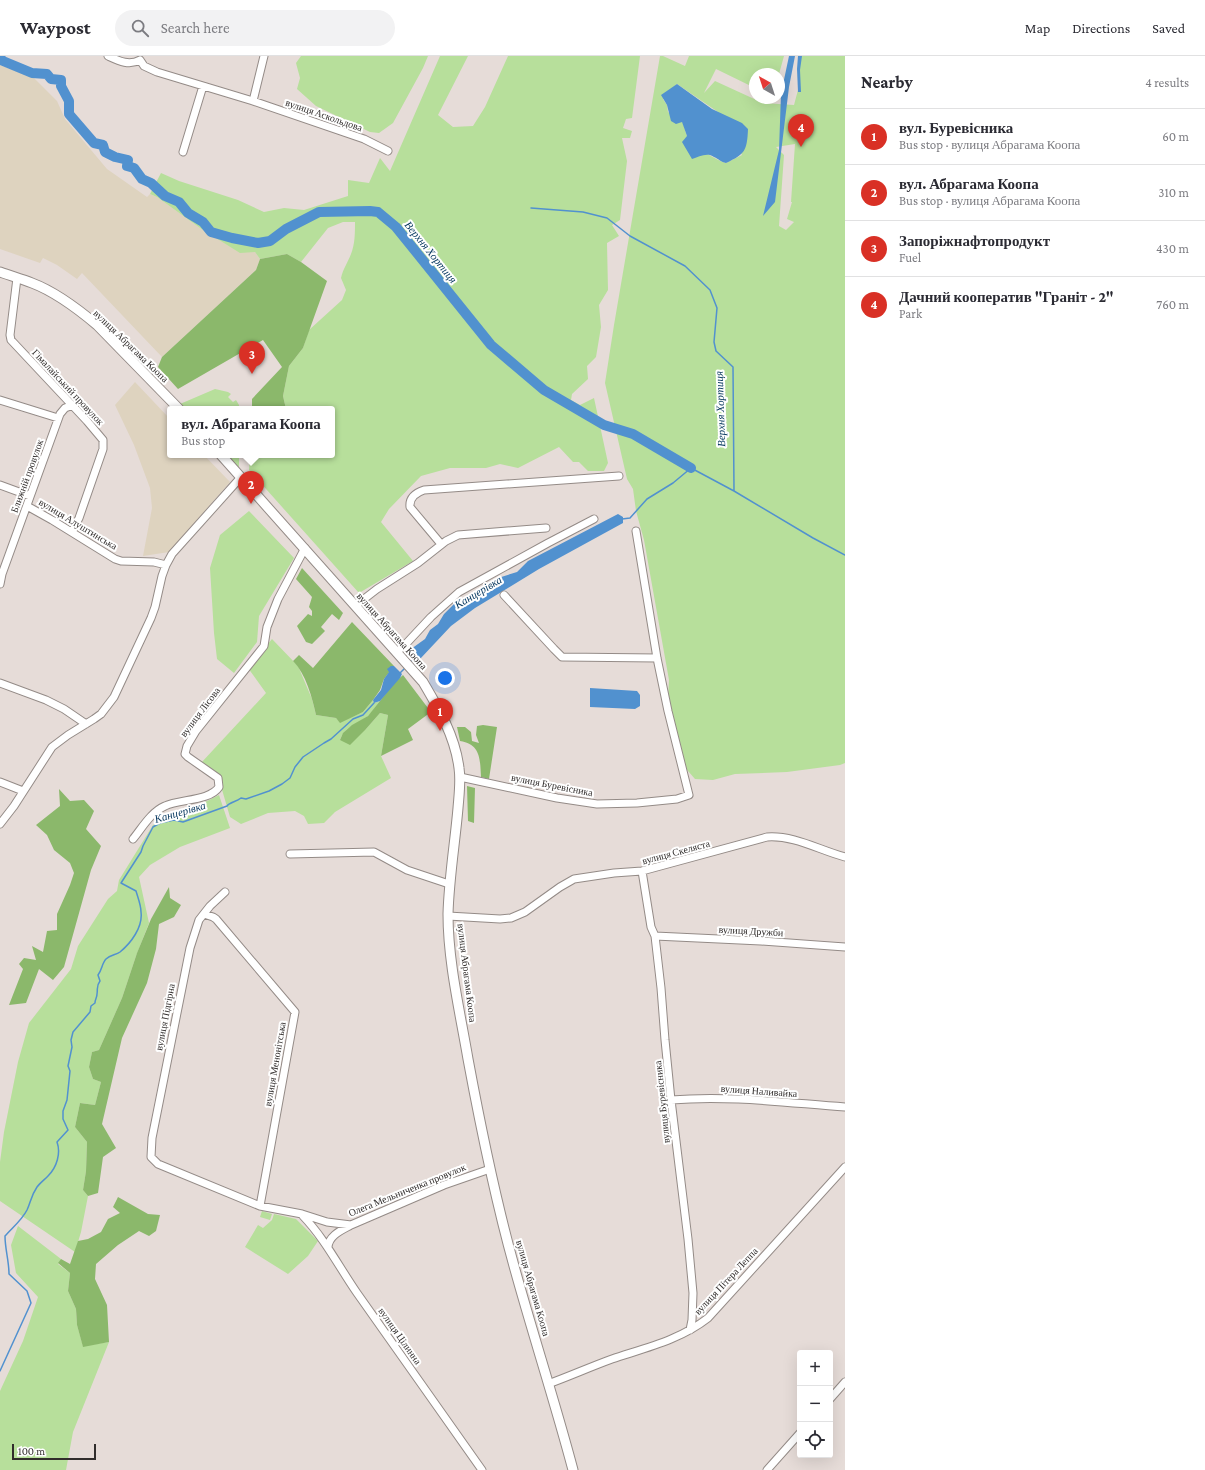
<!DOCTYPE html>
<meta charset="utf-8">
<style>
body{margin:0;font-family:"Crimson Pro",serif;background:#f2f2f3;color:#2b2b33}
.controls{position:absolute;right:12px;bottom:12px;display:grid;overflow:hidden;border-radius:4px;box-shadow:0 4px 16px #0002}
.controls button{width:36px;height:36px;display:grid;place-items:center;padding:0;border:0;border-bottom:1px solid #e1e1e2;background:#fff;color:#2b2b33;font:20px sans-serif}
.compass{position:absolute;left:749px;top:12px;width:36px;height:36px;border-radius:50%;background:#fff;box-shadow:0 4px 16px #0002;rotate:321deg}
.scale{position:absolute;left:12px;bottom:10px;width:84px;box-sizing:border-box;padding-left:4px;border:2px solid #312d2c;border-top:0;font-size:11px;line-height:14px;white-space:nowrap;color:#312d2c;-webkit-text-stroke:3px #fff;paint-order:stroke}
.you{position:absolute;left:445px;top:622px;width:14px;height:14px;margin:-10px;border:3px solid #fff;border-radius:50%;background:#1a73e8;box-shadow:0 0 0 6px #1a73e833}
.badge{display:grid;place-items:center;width:26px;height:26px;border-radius:50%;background:#d93025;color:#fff;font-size:13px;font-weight:700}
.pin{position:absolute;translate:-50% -33px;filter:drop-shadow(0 1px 2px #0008)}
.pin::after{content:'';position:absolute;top:21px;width:14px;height:12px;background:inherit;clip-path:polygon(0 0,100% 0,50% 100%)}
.popup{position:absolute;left:167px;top:350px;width:168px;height:52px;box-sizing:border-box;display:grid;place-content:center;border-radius:4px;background:#fff;filter:drop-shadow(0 1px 3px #0005);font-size:13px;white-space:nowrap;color:#7c7c81}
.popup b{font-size:15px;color:#2b2b33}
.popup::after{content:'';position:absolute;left:50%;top:100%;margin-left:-8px;border:8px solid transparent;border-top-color:#fff}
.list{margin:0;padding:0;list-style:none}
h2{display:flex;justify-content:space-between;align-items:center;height:52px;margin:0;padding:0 16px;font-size:17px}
h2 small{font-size:13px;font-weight:400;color:#7c7c81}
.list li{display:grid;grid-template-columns:26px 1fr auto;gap:12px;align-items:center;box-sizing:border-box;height:56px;padding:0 16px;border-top:1px solid #e1e1e2}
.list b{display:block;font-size:15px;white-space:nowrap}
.list p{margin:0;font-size:13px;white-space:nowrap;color:#7c7c81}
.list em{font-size:13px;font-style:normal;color:#7c7c81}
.icon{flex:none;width:22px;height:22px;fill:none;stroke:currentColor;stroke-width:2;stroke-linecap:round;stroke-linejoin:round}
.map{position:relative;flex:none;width:845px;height:1414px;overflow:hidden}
header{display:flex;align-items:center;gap:24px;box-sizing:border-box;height:56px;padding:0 20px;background:#fff;border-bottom:1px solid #e1e1e2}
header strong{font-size:19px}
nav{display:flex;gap:22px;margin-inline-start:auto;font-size:14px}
.search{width:280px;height:36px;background:#f2f2f3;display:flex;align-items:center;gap:10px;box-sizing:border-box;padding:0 14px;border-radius:22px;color:#7c7c81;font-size:15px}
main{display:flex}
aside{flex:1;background:#fff}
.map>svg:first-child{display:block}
.industrial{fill:#ded3bf}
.green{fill:#b7df9b;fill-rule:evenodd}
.forest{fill:#8bb86b}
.water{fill:#5191cf}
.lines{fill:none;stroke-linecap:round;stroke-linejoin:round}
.stream{stroke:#5191cf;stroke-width:1.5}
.river{stroke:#5191cf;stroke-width:10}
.minor-casing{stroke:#948b87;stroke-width:9}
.major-casing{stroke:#948b87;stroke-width:11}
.minor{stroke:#fff;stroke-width:7}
.major{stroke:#fff;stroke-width:9}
.labels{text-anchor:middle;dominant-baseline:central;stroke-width:4;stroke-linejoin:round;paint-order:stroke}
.street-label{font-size:10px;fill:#312d2c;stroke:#fff}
.water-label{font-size:11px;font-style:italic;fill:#02345c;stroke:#fff}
</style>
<header>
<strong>Waypost</strong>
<div class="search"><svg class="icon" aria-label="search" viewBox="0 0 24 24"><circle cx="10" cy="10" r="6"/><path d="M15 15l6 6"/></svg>Search here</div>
<nav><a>Map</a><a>Directions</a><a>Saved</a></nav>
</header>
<main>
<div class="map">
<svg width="845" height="1414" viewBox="0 0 845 1414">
<rect width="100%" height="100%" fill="#e6dcd8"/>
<path class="industrial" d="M 0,9 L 34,22 L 57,45 L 65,63 L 107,113 L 147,141 L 150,138 L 157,141 L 200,172 L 240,196 L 255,196 L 260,203 L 256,214 L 162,301 L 82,217 L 77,223 L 57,209 L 43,202 L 40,207 L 0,193 Z
M 135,326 L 170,363 L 170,399 L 204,399 L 230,426 L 169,496 L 143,500 L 152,452 L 150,432 L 134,389 L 115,349 Z"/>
<path class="green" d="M 301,0 L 428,0 L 423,12 L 393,67 L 379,77 L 370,76 L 316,50 L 297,33 L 300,22 L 296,7 Z
M 440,0 L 468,0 L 438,59 L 453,71 L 473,70 L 485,51 L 508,0 L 640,0 L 632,62 L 626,63 L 623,72 L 632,75 L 630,82 L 622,82 L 627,105 L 620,164 L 612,169 L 619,180 L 607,187 L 608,234 L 599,249 L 601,271 L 596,301 L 587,310 L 588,323 L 572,338 L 571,344 L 580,349 L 594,342 L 608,407 L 604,415 L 588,415 L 579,406 L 573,406 L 559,391 L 518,412 L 500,408 L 486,412 L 450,412 L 421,420 L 389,453 L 381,466 L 413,505 L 359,537 L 249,414 L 250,399 L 332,399 L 332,353 L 286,353 L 283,340 L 289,310 L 303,292 L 309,274 L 342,244 L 346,234 L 341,222 C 343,213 348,206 351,198 C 355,188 355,177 355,166 L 343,166 L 328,172 L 301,206 L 287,198 L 260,203 L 255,196 L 240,197 L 200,172 L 157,141 L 150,138 L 161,117 L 179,125 L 238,144 L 264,156 L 284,152 L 304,154 L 348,140 L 348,124 L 369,127 L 380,102 L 390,115 Z
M 660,0 L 663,0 L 685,10 L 689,0 L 784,0 L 779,18 L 755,18 L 755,32 L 716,13 L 704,37 L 715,25 L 763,47 L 794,49 L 798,34 L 798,0 L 845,0 L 845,707 L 840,709 L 787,716 L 735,718 L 713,724 L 695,723 L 681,707 L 668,642 L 669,624 L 644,484 L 636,455 L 633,433 L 627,423 L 605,327 L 614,269 ZM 677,28 L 718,56 L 742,99 L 726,107 C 713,103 698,92 688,81 C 685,77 685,72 683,67 C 680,63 672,59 668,56 L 667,49 L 663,43 ZM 795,88 L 791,146 L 792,146 L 787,163 L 794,166 L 786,174 L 779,170 L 784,99 L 776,91 Z
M 215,333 L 228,336 L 231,338 L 228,341 L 233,346 L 236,344 L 239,349 L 239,353 L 185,353 L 180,348 Z
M 227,399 L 239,399 L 239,411 L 235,409 Z
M 249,455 L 294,502 L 259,560 L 257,586 L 234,617 L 217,603 L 214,577 L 210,512 L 220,479 Z
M 272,583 L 298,610 L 312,643 L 316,659 L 336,662 L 340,666 L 363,656 L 373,644 L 374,647 L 380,645 C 376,649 373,656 368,660 C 358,668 345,670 340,684 L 366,673 L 380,657 L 388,659 L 381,700 L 391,722 L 335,756 L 324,767 L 308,768 L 304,760 L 295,755 L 268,757 L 241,768 L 230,761 L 218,720 L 201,707 L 266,637 L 248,612 Z
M 219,739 L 230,772 L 180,791 L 150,809 L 139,821 L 149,867 L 136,900 L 122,942 L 99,994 L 92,996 L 89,1011 L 93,1023 L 101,1026 L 95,1049 L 80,1047 L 75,1071 L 87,1086 L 86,1115 L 83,1134 L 88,1140 L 81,1176 L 75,1196 L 0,1145 L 0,1106 L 4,1076 L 18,1006 L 29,967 L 71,913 L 78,890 L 108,843 L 117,835 L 119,824 L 153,769 L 175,761 Z
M 262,1155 L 272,1158 L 270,1164 L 260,1161 Z
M 274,1158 L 296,1163 L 318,1185 L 308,1200 L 288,1218 L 245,1191 L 258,1169 L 263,1172 L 272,1164 Z
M 18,1170 L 61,1203 L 58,1208 L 70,1217 L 68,1235 L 76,1253 L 77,1269 L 83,1290 L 109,1286 L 73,1376 L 66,1414 L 0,1414 L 0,1335 L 23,1285 L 38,1241 L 16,1217 L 11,1189 Z"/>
<path class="forest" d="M 287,198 L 301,206 L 327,225 L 303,292 L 289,310 L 283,340 L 286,353 L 252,353 L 252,343 L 282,311 L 263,284 L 178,333 L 158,311 L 162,301 L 256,214 L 260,203 Z
M 302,512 L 343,557 L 339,564 L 332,558 L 321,571 L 325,575 L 312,588 L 306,586 L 297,570 L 308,558 L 312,560 L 312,555 L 309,551 L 312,541 L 296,523 Z
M 352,566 L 394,610 L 384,623 L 380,634 L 373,644 L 363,656 L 340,667 L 336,662 L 316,659 C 312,641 306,618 293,605 L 299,599 L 313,612 Z
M 403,619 L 431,656 L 408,673 L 413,684 L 381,700 L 388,659 L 380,657 L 366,673 L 350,689 L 340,684 L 343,677 L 352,669 L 368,660 L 395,626 Z
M 483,669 L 497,671 L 489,723 L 481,721 C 480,704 481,688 460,685 L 457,671 L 465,671 L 471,676 L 472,685 L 479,687 L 476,679 L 477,670 Z
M 467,730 L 475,732 L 474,767 L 468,765 Z
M 59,733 L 70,745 L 84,744 L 94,755 L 86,773 L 101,790 L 91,814 L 64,911 L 53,924 L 39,913 L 26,947 L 9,949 L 23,913 L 19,908 L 24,902 L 36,904 L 32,890 L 43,896 L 47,875 L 57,874 L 57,858 L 70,829 L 74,817 L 70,807 L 54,794 L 47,779 L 36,769 L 60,750 Z
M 169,831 L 170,842 L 181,849 L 174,861 L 159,868 L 156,893 L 147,927 L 122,982 L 102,1068 L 116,1092 L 103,1101 L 98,1137 L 88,1140 L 83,1134 L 86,1115 L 87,1086 L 75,1071 L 80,1047 L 95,1049 L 101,1026 L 93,1023 L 89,1011 L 92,996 L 99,994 L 122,942 L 137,897 L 151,863 Z
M 118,1141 L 148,1158 L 160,1159 L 156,1175 L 149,1180 L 139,1175 L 118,1189 L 96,1208 L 95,1223 L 107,1249 L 109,1286 L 83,1291 L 77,1269 L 76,1253 L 68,1235 L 70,1217 L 58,1207 L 61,1203 L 70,1208 L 78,1185 L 88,1183 L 101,1176 L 108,1163 L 120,1157 L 113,1151 Z"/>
<path class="water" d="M 789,0 L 795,0 L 789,31 L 775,146 L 763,160 L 779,94 L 781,38 Z
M 798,0 L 802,0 L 800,14 L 801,36 L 798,36 L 797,13 Z
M 677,28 L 712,53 L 742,67 L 748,73 C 747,95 745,98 726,107 C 721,106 719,103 714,101 C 707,96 699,101 692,103 L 682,86 L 687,80 L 682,66 L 676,68 L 671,65 L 667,49 L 661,39 Z
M 618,458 L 623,461 L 623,467 L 539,513 L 475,552 L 451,570 L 420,603 L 411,593 L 425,583 L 430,574 L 438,568 L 444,558 L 454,548 L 495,523 L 517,516 L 528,505 Z
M 391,610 L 394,610 L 402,618 L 400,622 L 380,645 L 374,647 L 373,644 L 381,634 L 384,623 L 389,616 L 387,613 Z
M 590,632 L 637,635 L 640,639 L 640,650 L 635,653 L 590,651 Z"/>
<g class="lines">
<path class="stream" d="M 531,152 L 583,156 L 607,162 L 630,180 L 685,210 L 710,234 L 717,252 L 714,286 L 716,295 L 733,311 L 734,435 L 813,482 L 845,499
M 622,463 L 630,462 L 647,443 L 673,427 L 691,412 L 734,435
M 410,607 L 417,600
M 400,617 L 406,611
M 0,1315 L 31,1247 L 27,1235 L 9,1218 C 9,1205 5,1193 5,1180 C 12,1172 22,1164 27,1154 C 31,1145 31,1140 37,1131 C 40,1127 44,1124 48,1120 C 57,1111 61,1097 57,1086 L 68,1074 L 63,1063 L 63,1055 L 67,1044 L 70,1015 L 68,1010 L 72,991 L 71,984 L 73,976 L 90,956 L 91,950 L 95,947 C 95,943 97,942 97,938 C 98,932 96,930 100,925 L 98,919 C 102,914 102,907 106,903 C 110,899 116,899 120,896 C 131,887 143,871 141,856 C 141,849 138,842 136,835 L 121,827 L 141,796 L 143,790 L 153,771 L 160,767 L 174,764 L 183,766 L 227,750 C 230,746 236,746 241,742 L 246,743 L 269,735 L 282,728 L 290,722 L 295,711 L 303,701 L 324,687 L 331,683 L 353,663 L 363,659 L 374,647"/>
<path class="river" d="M 0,2 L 3,5 L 32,17 L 47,18 L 51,23 L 61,24 L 61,30 L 69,45 L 69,58 L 94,87 L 103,89 L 105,96 L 115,101 L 128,104 L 127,110 L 134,112 L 142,123 L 151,127 L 165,140 L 179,146 L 188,157 L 203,166 L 211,176 L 232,182 L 258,187 L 270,185 L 286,173 L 319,156 L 370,155 L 378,156 L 396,171 L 491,289 L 544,334 L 604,369 L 633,378 L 691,412"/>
<defs>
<path id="minor" d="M 108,0 C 119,5 129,10 140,4 L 144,10 L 157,16 L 253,45 L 364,83 L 388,95
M 253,45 L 264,0
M 183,96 L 203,30
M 17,222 L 10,279 L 11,284 L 87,365 L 103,384 L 103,393 L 79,462 L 72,476
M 0,344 L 58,362
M 0,429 L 30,440
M 27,450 L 52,464 L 115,503 L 121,505 L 154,506 L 166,509
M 441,488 L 410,451 C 409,442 415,437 424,434 L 619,420
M 0,528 L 2,518 L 60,358 L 65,352 L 73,349
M 504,539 L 554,593 L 562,601 L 657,602
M 355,550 L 377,533 L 418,507 L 446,485 L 458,479 L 546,472
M 396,596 L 403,591 L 431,561 L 459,536 L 548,487 L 594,463
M 0,627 L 46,644 L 64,653 L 86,668
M 460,721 L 557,742 L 597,748 L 637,747 L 677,743 L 689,739 L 668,655 L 657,602 L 636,475
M 0,726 L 23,735
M 0,768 L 14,750 L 52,691 L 68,679 L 94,663 L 101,658 L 114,641 L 151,562 L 155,551 L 162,520 L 166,509 L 172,498 L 241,421
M 133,783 C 142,772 151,756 165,750 C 180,743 210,745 219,731 L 218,722 L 188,701 L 185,698 L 187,690 L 196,675 L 264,590 L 267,571 L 278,543 L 305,492
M 290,798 L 374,796 L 407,814 L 449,828
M 642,815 L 651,871 L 655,880 L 661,932 L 665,984 L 671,1044 L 688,1183 L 693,1237 L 692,1264 L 690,1274
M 225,836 L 210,850 L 199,864 L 190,892 L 152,1082 L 151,1101 L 158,1108 L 260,1150 L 302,1158 L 327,1166 L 351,1169 L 444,1129 L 490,1113
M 204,858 L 213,861 L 216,863 L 295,956 L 260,1150
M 448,860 L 500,863 L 511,862 L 525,856 L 560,831 L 574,823 L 614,817 L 642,815 L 767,781 C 794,779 819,794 845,801
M 655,880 L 761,885 L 845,891
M 671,1044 C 729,1039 788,1047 845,1051
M 303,1160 C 325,1183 339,1211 357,1237 C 399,1296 440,1355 482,1414
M 328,1191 C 329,1179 342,1174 351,1169
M 548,1328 C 570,1320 590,1311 612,1303 C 645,1292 680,1284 708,1262 L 845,1111
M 830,1343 L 845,1326
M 767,1414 L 800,1377"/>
<path id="major" d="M 0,216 C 11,220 22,223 32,227 C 56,236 78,253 97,269 L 179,353
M 221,399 L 423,626 C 439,653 455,680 459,712 C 461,725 459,739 458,752 C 455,787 449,822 448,858 C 448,906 460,956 468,1003 C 481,1073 495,1142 514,1210 C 533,1279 555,1346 573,1414"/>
</defs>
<use href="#minor" class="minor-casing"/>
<use href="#major" class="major-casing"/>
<use href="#minor" class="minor"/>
<use href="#major" class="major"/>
</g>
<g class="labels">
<g class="street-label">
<text transform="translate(324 59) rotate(19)">вулиця Аскольдова</text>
<text transform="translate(131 290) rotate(44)">вулиця Абрагама Коопа</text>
<text transform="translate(68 331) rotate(47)">Гімалайський провулок</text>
<text transform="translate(27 420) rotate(-70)">Ближній провулок</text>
<text transform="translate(78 468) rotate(31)">вулиця Алуштинська</text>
<text transform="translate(392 575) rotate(48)">вулиця Абрагама Коопа</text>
<text transform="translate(200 656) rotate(-53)">вулиця Лісова</text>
<text transform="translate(552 729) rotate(11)">вулиця Буревісника</text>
<text transform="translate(676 796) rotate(-15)">вулиця Скеляста</text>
<text transform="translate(751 875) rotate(3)">вулиця Дружби</text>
<text transform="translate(467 917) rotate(83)">вулиця Абрагама Коопа</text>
<text transform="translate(165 961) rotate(-79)">вулиця Підгірна</text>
<text transform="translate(275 1008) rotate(-80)">вулиця Менонітська</text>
<text transform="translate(759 1035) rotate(4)">вулиця Наливайка</text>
<text transform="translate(662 1046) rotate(-96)">вулиця Буревісника</text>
<text transform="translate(407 1134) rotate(-22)">Олега Мельниченка провулок</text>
<text transform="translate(726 1225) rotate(-47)">вулиця Пітера Леппа</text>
<text transform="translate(533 1232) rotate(74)">вулиця Абрагама Коопа</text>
<text transform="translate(400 1280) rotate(55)">вулиця Цілинна</text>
</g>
<g class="water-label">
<text transform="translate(431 196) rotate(51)">Верхня Хортиця</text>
<text transform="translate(720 353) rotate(-92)">Верхня Хортиця</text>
<text transform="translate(478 536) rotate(-31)">Канцерівка</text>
<text transform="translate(180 756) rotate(-16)">Канцерівка</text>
</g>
</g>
</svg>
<div class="controls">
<button>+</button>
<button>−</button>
<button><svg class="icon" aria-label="locate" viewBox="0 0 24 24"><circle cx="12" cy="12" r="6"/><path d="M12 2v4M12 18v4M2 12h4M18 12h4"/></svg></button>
</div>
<svg class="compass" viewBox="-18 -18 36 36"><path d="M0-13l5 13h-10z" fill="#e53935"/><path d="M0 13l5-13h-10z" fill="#7c7c81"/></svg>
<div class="scale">100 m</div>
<div class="you"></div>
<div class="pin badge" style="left:440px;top:675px">1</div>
<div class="pin badge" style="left:251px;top:448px">2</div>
<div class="popup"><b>вул. Абрагама Коопа</b>Bus stop</div>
<div class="pin badge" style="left:252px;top:318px">3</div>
<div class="pin badge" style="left:801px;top:91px">4</div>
</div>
<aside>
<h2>Nearby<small>4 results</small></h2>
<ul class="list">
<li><span class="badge">1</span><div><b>вул. Буревісника</b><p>Bus stop · вулиця Абрагама Коопа</p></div><em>60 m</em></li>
<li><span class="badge">2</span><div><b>вул. Абрагама Коопа</b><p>Bus stop · вулиця Абрагама Коопа</p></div><em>310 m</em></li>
<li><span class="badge">3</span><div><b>Запоріжнафтопродукт</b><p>Fuel</p></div><em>430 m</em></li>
<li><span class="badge">4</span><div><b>Дачний кооператив &quot;Граніт - 2&quot;</b><p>Park</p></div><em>760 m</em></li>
</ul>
</aside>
</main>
